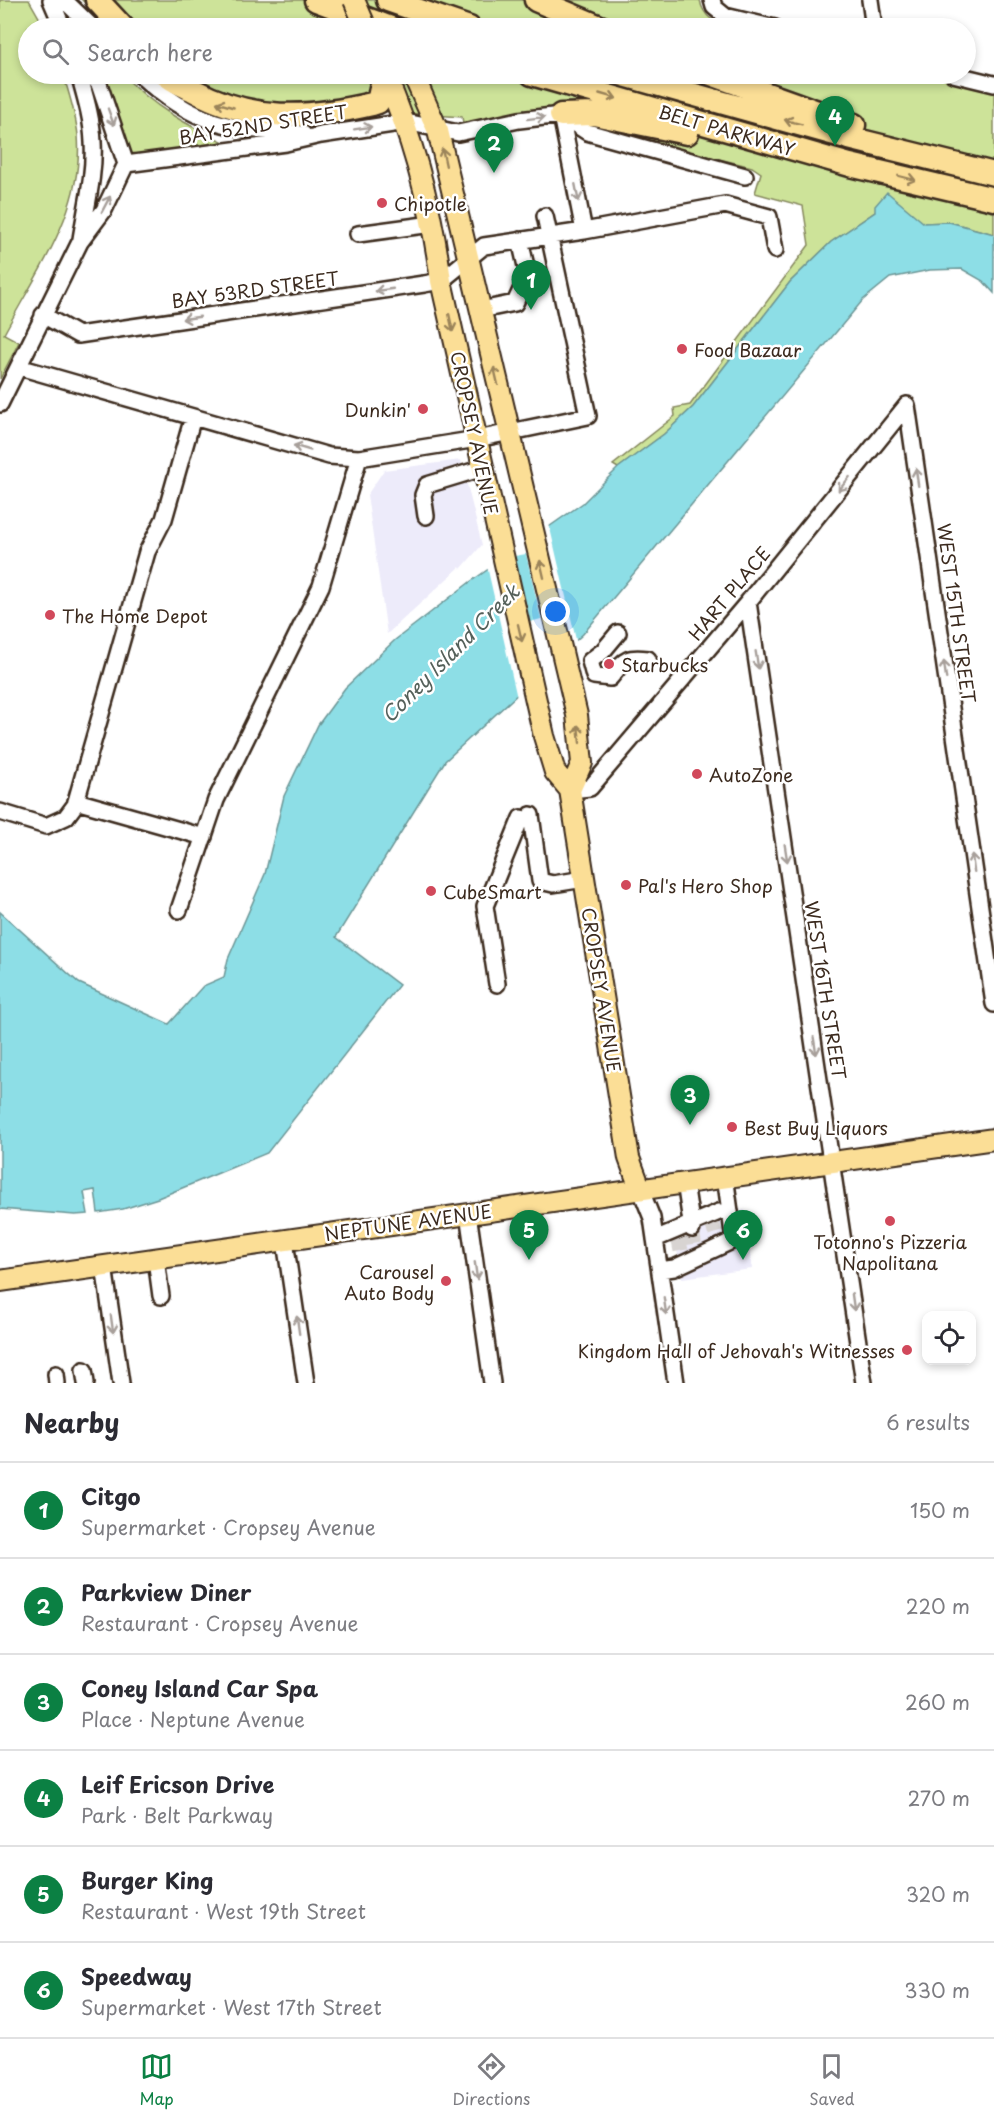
<!DOCTYPE html>
<meta charset="utf-8">
<style>
body{margin:0;font-family:"Playpen Sans",sans-serif;background:#f7f7f7;color:#2b2b33}
.controls{position:absolute;right:18px;bottom:18px;display:grid;overflow:hidden;border-radius:12px;box-shadow:0 3px 9px #0003}
.controls button{width:54px;height:54px;display:grid;place-items:center;padding:0;border:0;border-bottom:2px solid #e1e1e2;background:#fff;color:#2b2b33;font:30px sans-serif}
.you{position:absolute;left:556px;top:612px;width:21px;height:21px;margin:-15px;border:4px solid #fff;border-radius:50%;background:#1a73e8;box-shadow:0 0 0 9px #1a73e833}
.badge{display:grid;place-items:center;width:39px;height:39px;border-radius:50%;background:#0b8043;color:#fff;font-size:20px;font-weight:700}
.pin{position:absolute;translate:-50% -50px;filter:drop-shadow(0 2px 3px #0008)}
.pin::after{content:'';position:absolute;top:32px;width:21px;height:18px;background:inherit;clip-path:polygon(0 0,100% 0,50% 100%)}
.list{margin:0;padding:0;list-style:none}
h2{display:flex;justify-content:space-between;align-items:center;height:78px;margin:0;padding:0 24px;font-size:26px}
h2 small{font-size:20px;font-weight:400;color:#7c7c81}
.list li{display:grid;grid-template-columns:39px 1fr auto;gap:18px;align-items:center;box-sizing:border-box;height:96px;padding:0 24px;border-top:2px solid #e1e1e2}
.list b{display:block;font-size:22px;white-space:nowrap}
.list p{margin:0;font-size:20px;white-space:nowrap;color:#7c7c81}
.list em{font-size:20px;font-style:normal;color:#7c7c81}
.icon{flex:none;width:33px;height:33px;fill:none;stroke:currentColor;stroke-width:2;stroke-linecap:round;stroke-linejoin:round}
.map{position:relative;flex:none;width:994px;height:1383px;overflow:hidden}
.search{position:absolute;background:#fff;box-shadow:0 3px 9px #0003;left:18px;right:18px;top:18px;height:66px;display:flex;align-items:center;gap:15px;box-sizing:border-box;padding:0 21px;border-radius:33px;color:#7c7c81;font-size:22px}
.sheet{height:654px;background:#fff}
nav{display:flex;justify-content:space-around;align-items:center;box-sizing:border-box;height:84px;border-top:2px solid #e1e1e2;background:#fff;font-size:16px;color:#7c7c81}
nav a{display:grid;justify-items:center;gap:3px}
nav .on{color:#0b8043}
.map>svg:first-child{display:block}
.built{fill:#edebfa}
.green{fill:#cde399;stroke:#84865c;stroke-width:1.5}
.water{fill:#8ddee6;stroke:#6c9696;stroke-width:1.5}
.pier{fill:#fff;fill-rule:evenodd}
.lines{fill:none;stroke-linecap:round;stroke-linejoin:round}
.minor-tunnel{stroke:#d8d4d2;stroke-width:15;stroke-dasharray:15 8;stroke-linecap:butt}
.minor-casing{stroke:#3b2a1e;stroke-width:20}
.major-casing{stroke:#3b2a1e;stroke-width:24}
.highway-casing{stroke:#3b2a1e;stroke-width:27}
.minor{stroke:#fff;stroke-width:15}
.major{stroke:#fbde96;stroke-width:20}
.highway{stroke:#fbde96;stroke-width:22}
.major-bridge-casing{stroke:#3b2a1e;stroke-width:24;stroke-linecap:butt}
.major-bridge{stroke:#fbde96;stroke-width:20}
.oneway{stroke:#9b845a}
.oneway2{stroke:#a79f9a}
.poi-dot{fill:#d1495b;stroke:#fff;stroke-width:2}
.labels{text-anchor:middle;dominant-baseline:central;stroke-width:5;stroke-linejoin:round;paint-order:stroke}
.street-label{font-size:18px;fill:#3b2a1e;stroke:#fff}
.poi-label{font-size:18px;fill:#3b2a1e;stroke:#fff;text-anchor:start}
.water-label{font-size:20px;font-style:italic;fill:#54605a;stroke:#fff}
</style>
<div class="map">
<svg width="994" height="1383" viewBox="0 0 994 1383">
<rect width="100%" height="100%" fill="#fff"/>
<filter id="ink" filterUnits="userSpaceOnUse"><feTurbulence type="fractalNoise" baseFrequency=".0167" numOctaves="2"/><feDisplacementMap in="SourceGraphic" scale="12" xChannelSelector="R" yChannelSelector="G"/><feConvolveMatrix kernelMatrix="1 2 1 2 8 2 1 2 1" color-interpolation-filters="sRGB"/></filter>
<g filter="url(#ink)">
<path class="built" d="M 461,460 L 482,545 L 461,569 L 460,567 L 387,634 L 367,495 L 384,470 Z
M 745,1210 L 752,1269 L 682,1278 L 672,1221 Z"/>
<path class="green" d="M 0,0 L 29,0 L 45,28 L 28,28 L 28,74 L 63,74 C 69,94 76,114 78,136 C 84,210 37,271 4,334 L 19,342 L 0,379 Z
M 82,0 L 700,0 C 703,18 716,23 731,28 L 110,28 Z
M 99,74 L 122,74 C 154,107 184,124 226,143 L 138,155 L 130,153 L 109,90 Z
M 156,74 L 922,74 L 994,90 L 994,234 L 949,222 L 924,223 L 875,212 L 831,242 L 790,282 L 693,407 L 664,434 L 618,468 L 613,465 L 675,416 L 674,408 L 690,405 L 809,245 L 803,206 L 755,193 L 761,173 L 752,167 L 591,128 L 594,126 L 591,124 L 526,112 L 482,122 L 463,123 L 462,117 L 378,111 L 293,123 Z"/>
<path class="water" d="M 887,192 L 924,223 L 949,222 L 994,234 L 994,293 L 983,281 L 962,269 L 930,270 L 890,278 L 863,300 L 583,634 L 445,761 L 336,937 L 399,985 L 267,1153 L 158,1198 L 123,1209 L 98,1213 L 95,1190 L 84,1192 L 88,1214 L 75,1215 L 0,1209 L 0,912 L 79,983 L 169,1024 L 203,986 L 224,977 L 228,959 L 265,874 L 284,796 L 318,725 L 345,688 L 395,640 L 470,582 L 583,503 L 618,468 L 664,434 L 693,407 L 790,282 L 831,242 L 875,212 L 875,206 Z"/>
<path class="pier" d="M 549,524 L 577,644 L 517,698 L 487,566 ZM 526,554 L 541,619 L 530,622 L 515,556 Z"/>
<g class="lines">
<path class="minor-tunnel" d="M 711,1219 L 716,1236
M 692,1229 L 695,1248
M 678,1236 L 682,1256"/>
<defs>
<path id="minor" d="M 51,0 L 63,28
M 64,0 L 93,28
M 712,0 L 714,7 L 725,16 L 775,28
M 870,0 L 874,28
M 79,74 C 85,96 92,118 93,142 C 95,174 86,207 81,239
M 139,74 C 194,126 231,129 303,134
M 953,74 L 994,84
M 561,115 L 584,231
M 126,164 L 286,143 L 321,135 L 406,122 L 458,133 L 519,120 L 561,115 L 587,132 L 745,176
M 358,234 L 432,224
M 481,310 L 515,303 L 528,275 L 520,240
M 43,315 L 78,335 L 424,284 L 441,281 L 484,246 L 584,231 L 725,205 L 769,217 L 775,250
M 19,367 L 329,456 L 359,458 L 477,439 L 588,416 L 545,216
M 0,404 L 80,242 L 104,210 L 126,164 L 99,84 L 90,74
M 907,405 L 994,1004
M 426,516 L 423,495 L 427,485 L 483,468
M 748,602 L 864,1383
M 618,633 L 603,651 L 590,661 L 594,676 L 610,678 C 625,660 625,656 648,659
M 570,790 L 590,788 L 748,602 L 907,405
M 76,801 L 204,837
M 0,812 L 46,826 L 66,817 L 75,805 L 147,552 L 164,519 L 193,417
M 531,815 L 540,881 L 553,884 L 584,879
M 179,910 L 216,800 L 321,586 L 359,458
M 497,984 L 485,906 L 521,818
M 685,1182 L 692,1229
M 640,1188 L 652,1218 L 676,1383
M 468,1213 L 492,1383
M 655,1239 L 719,1212 L 729,1211
M 285,1241 L 306,1383
M 156,1259 L 161,1296
M 104,1266 L 121,1383
M 660,1270 L 674,1268 L 734,1240 L 725,1176
M 84,1370 L 86,1383
M 56,1374 L 57,1383"/>
<path id="major" d="M 385,74 C 413,139 432,210 441,281 L 544,736 L 555,772 L 570,790 L 629,1158 L 640,1188
M 413,74 L 438,131 L 577,715 L 582,763 L 570,790
M 0,1281 L 994,1139"/>
<path id="highway" d="M 97,0 L 123,28
M 316,0 L 391,28
M 388,0 L 469,28
M 536,0 L 602,28
M 165,74 C 172,81 183,85 193,90 C 252,122 308,119 372,104 L 378,102 L 384,74
M 532,74 L 850,165 L 994,199
M 620,74 L 849,138 L 994,174
M 711,74 L 854,125
M 561,115 L 594,114 L 687,133"/>
</defs>
<use href="#minor" class="minor-casing"/>
<use href="#major" class="major-casing"/>
<use href="#highway" class="highway-casing"/>
<use href="#minor" class="minor"/>
<use href="#major" class="major"/>
<use href="#highway" class="highway"/>
<defs>
<path id="major-bridge" d="M 354,0 L 366,28"/>
</defs>
<use href="#major-bridge" class="major-bridge-casing"/>
<use href="#major-bridge" class="major-bridge"/>
</g>
<defs><path id="oneway-shaft" d="M-6 0H5M1.5-3L5.5 0L1.5 3" fill="none" stroke-width="1.6" stroke-linecap="round" stroke-linejoin="round" transform="scale(1.5)"/></defs>
<g class="oneway">
<use href="#oneway-shaft" transform="translate(608 96) rotate(16)"/>
<use href="#oneway-shaft" transform="translate(225 105) rotate(-164)"/>
<use href="#oneway-shaft" transform="translate(793 122) rotate(-165)"/>
<use href="#oneway-shaft" transform="translate(444 157) rotate(-102)"/>
<use href="#oneway-shaft" transform="translate(907 178) rotate(14)"/>
<use href="#oneway-shaft" transform="translate(451 323) rotate(78)"/>
<use href="#oneway-shaft" transform="translate(496 376) rotate(-103)"/>
<use href="#oneway-shaft" transform="translate(542 569) rotate(-103)"/>
<use href="#oneway-shaft" transform="translate(520 633) rotate(77)"/>
<use href="#oneway-shaft" transform="translate(579 734) rotate(-96)"/>
</g>
<g class="oneway2">
<use href="#oneway-shaft" transform="translate(111 117) rotate(70)"/>
<use href="#oneway-shaft" transform="translate(536 118) rotate(-7)"/>
<use href="#oneway-shaft" transform="translate(363 128) rotate(-9)"/>
<use href="#oneway-shaft" transform="translate(577 193) rotate(79)"/>
<use href="#oneway-shaft" transform="translate(106 204) rotate(-62)"/>
<use href="#oneway-shaft" transform="translate(384 290) rotate(172)"/>
<use href="#oneway-shaft" transform="translate(191 318) rotate(172)"/>
<use href="#oneway-shaft" transform="translate(302 448) rotate(-164)"/>
<use href="#oneway-shaft" transform="translate(917 477) rotate(-98)"/>
<use href="#oneway-shaft" transform="translate(844 484) rotate(129)"/>
<use href="#oneway-shaft" transform="translate(757 660) rotate(81)"/>
<use href="#oneway-shaft" transform="translate(945 670) rotate(-98)"/>
<use href="#oneway-shaft" transform="translate(786 853) rotate(81)"/>
<use href="#oneway-shaft" transform="translate(973 863) rotate(-98)"/>
<use href="#oneway-shaft" transform="translate(815 1046) rotate(81)"/>
<use href="#oneway-shaft" transform="translate(476 1271) rotate(82)"/>
<use href="#oneway-shaft" transform="translate(853 1302) rotate(82)"/>
<use href="#oneway-shaft" transform="translate(665 1306) rotate(82)"/>
<use href="#oneway-shaft" transform="translate(112 1324) rotate(82)"/>
<use href="#oneway-shaft" transform="translate(298 1325) rotate(-98)"/>
</g>
</g>
<g class="poi-dot">
<circle cx="382" cy="203" r="6"/>
<circle cx="682" cy="349" r="6"/>
<circle cx="423" cy="409" r="6"/>
<circle cx="50" cy="615" r="6"/>
<circle cx="609" cy="664" r="6"/>
<circle cx="697" cy="774" r="6"/>
<circle cx="626" cy="885" r="6"/>
<circle cx="431" cy="891" r="6"/>
<circle cx="732" cy="1127" r="6"/>
<circle cx="890" cy="1221" r="6"/>
<circle cx="446" cy="1281" r="6"/>
<circle cx="907" cy="1350" r="6"/>
</g>
<g class="labels">
<g class="street-label">
<text transform="translate(263 124) rotate(-9)">BAY 52ND STREET</text>
<text transform="translate(727 130) rotate(16)">BELT PARKWAY</text>
<text transform="translate(255 289) rotate(-8)">BAY 53RD STREET</text>
<text transform="translate(475 433) rotate(78)">CROPSEY AVENUE</text>
<text transform="translate(729 593) rotate(-50)">HART PLACE</text>
<text transform="translate(957 613) rotate(82)">WEST 15TH STREET</text>
<text transform="translate(602 990) rotate(81)">CROPSEY AVENUE</text>
<text transform="translate(826 990) rotate(81)">WEST 16TH STREET</text>
<text transform="translate(408 1222) rotate(-8)">NEPTUNE AVENUE</text>
</g>
<g class="poi-label">
<text x="394" y="203">Chipotle</text>
<text x="694" y="349">Food Bazaar</text>
<text x="411" y="409" text-anchor="end">Dunkin'</text>
<text x="62" y="615">The Home Depot</text>
<text x="621" y="664">Starbucks</text>
<text x="709" y="774">AutoZone</text>
<text x="638" y="885">Pal's Hero Shop</text>
<text x="443" y="891">CubeSmart</text>
<text x="744" y="1127">Best Buy Liquors</text>
<text x="890" y="1241" text-anchor="middle">Totonno's Pizzeria<tspan x="890" dy="21">Napolitana</tspan></text>
<text x="434" y="1271" text-anchor="end">Carousel<tspan x="434" dy="21">Auto Body</tspan></text>
<text x="895" y="1350" text-anchor="end">Kingdom Hall of Jehovah's Witnesses</text>
</g>
<g class="water-label">
<text transform="translate(450 653) rotate(-45)">Coney Island Creek</text>
</g>
</g>
</svg>
<div class="controls">
<button><svg class="icon" aria-label="locate" viewBox="0 0 24 24"><circle cx="12" cy="12" r="6"/><path d="M12 2v4M12 18v4M2 12h4M18 12h4"/></svg></button>
</div>
<div class="you"></div>
<div class="pin badge" style="left:531px;top:310px">1</div>
<div class="pin badge" style="left:494px;top:173px">2</div>
<div class="pin badge" style="left:690px;top:1125px">3</div>
<div class="pin badge" style="left:835px;top:146px">4</div>
<div class="pin badge" style="left:529px;top:1260px">5</div>
<div class="pin badge" style="left:743px;top:1260px">6</div>
<div class="search"><svg class="icon" aria-label="search" viewBox="0 0 24 24"><circle cx="10" cy="10" r="6"/><path d="M15 15l6 6"/></svg>Search here</div>
</div>
<section class="sheet">
<h2>Nearby<small>6 results</small></h2>
<ul class="list">
<li><span class="badge">1</span><div><b>Citgo</b><p>Supermarket · Cropsey Avenue</p></div><em>150 m</em></li>
<li><span class="badge">2</span><div><b>Parkview Diner</b><p>Restaurant · Cropsey Avenue</p></div><em>220 m</em></li>
<li><span class="badge">3</span><div><b>Coney Island Car Spa</b><p>Place · Neptune Avenue</p></div><em>260 m</em></li>
<li><span class="badge">4</span><div><b>Leif Ericson Drive</b><p>Park · Belt Parkway</p></div><em>270 m</em></li>
<li><span class="badge">5</span><div><b>Burger King</b><p>Restaurant · West 19th Street</p></div><em>320 m</em></li>
<li><span class="badge">6</span><div><b>Speedway</b><p>Supermarket · West 17th Street</p></div><em>330 m</em></li>
</ul>
</section>
<nav>
<a class="on"><svg class="icon" aria-label="map" viewBox="0 0 24 24"><path d="M3 6l6-2 6 2 6-2v14l-6 2-6-2-6 2zM9 4v14M15 6v14"/></svg>Map</a>
<a><svg class="icon" aria-label="directions" viewBox="0 0 24 24"><path d="M12 3l9 9-9 9-9-9zM9 14v-3h6M13 9l2 2-2 2"/></svg>Directions</a>
<a><svg class="icon" aria-label="saved" viewBox="0 0 24 24"><path d="M7 4h10v16l-5-4-5 4z"/></svg>Saved</a>
</nav>
